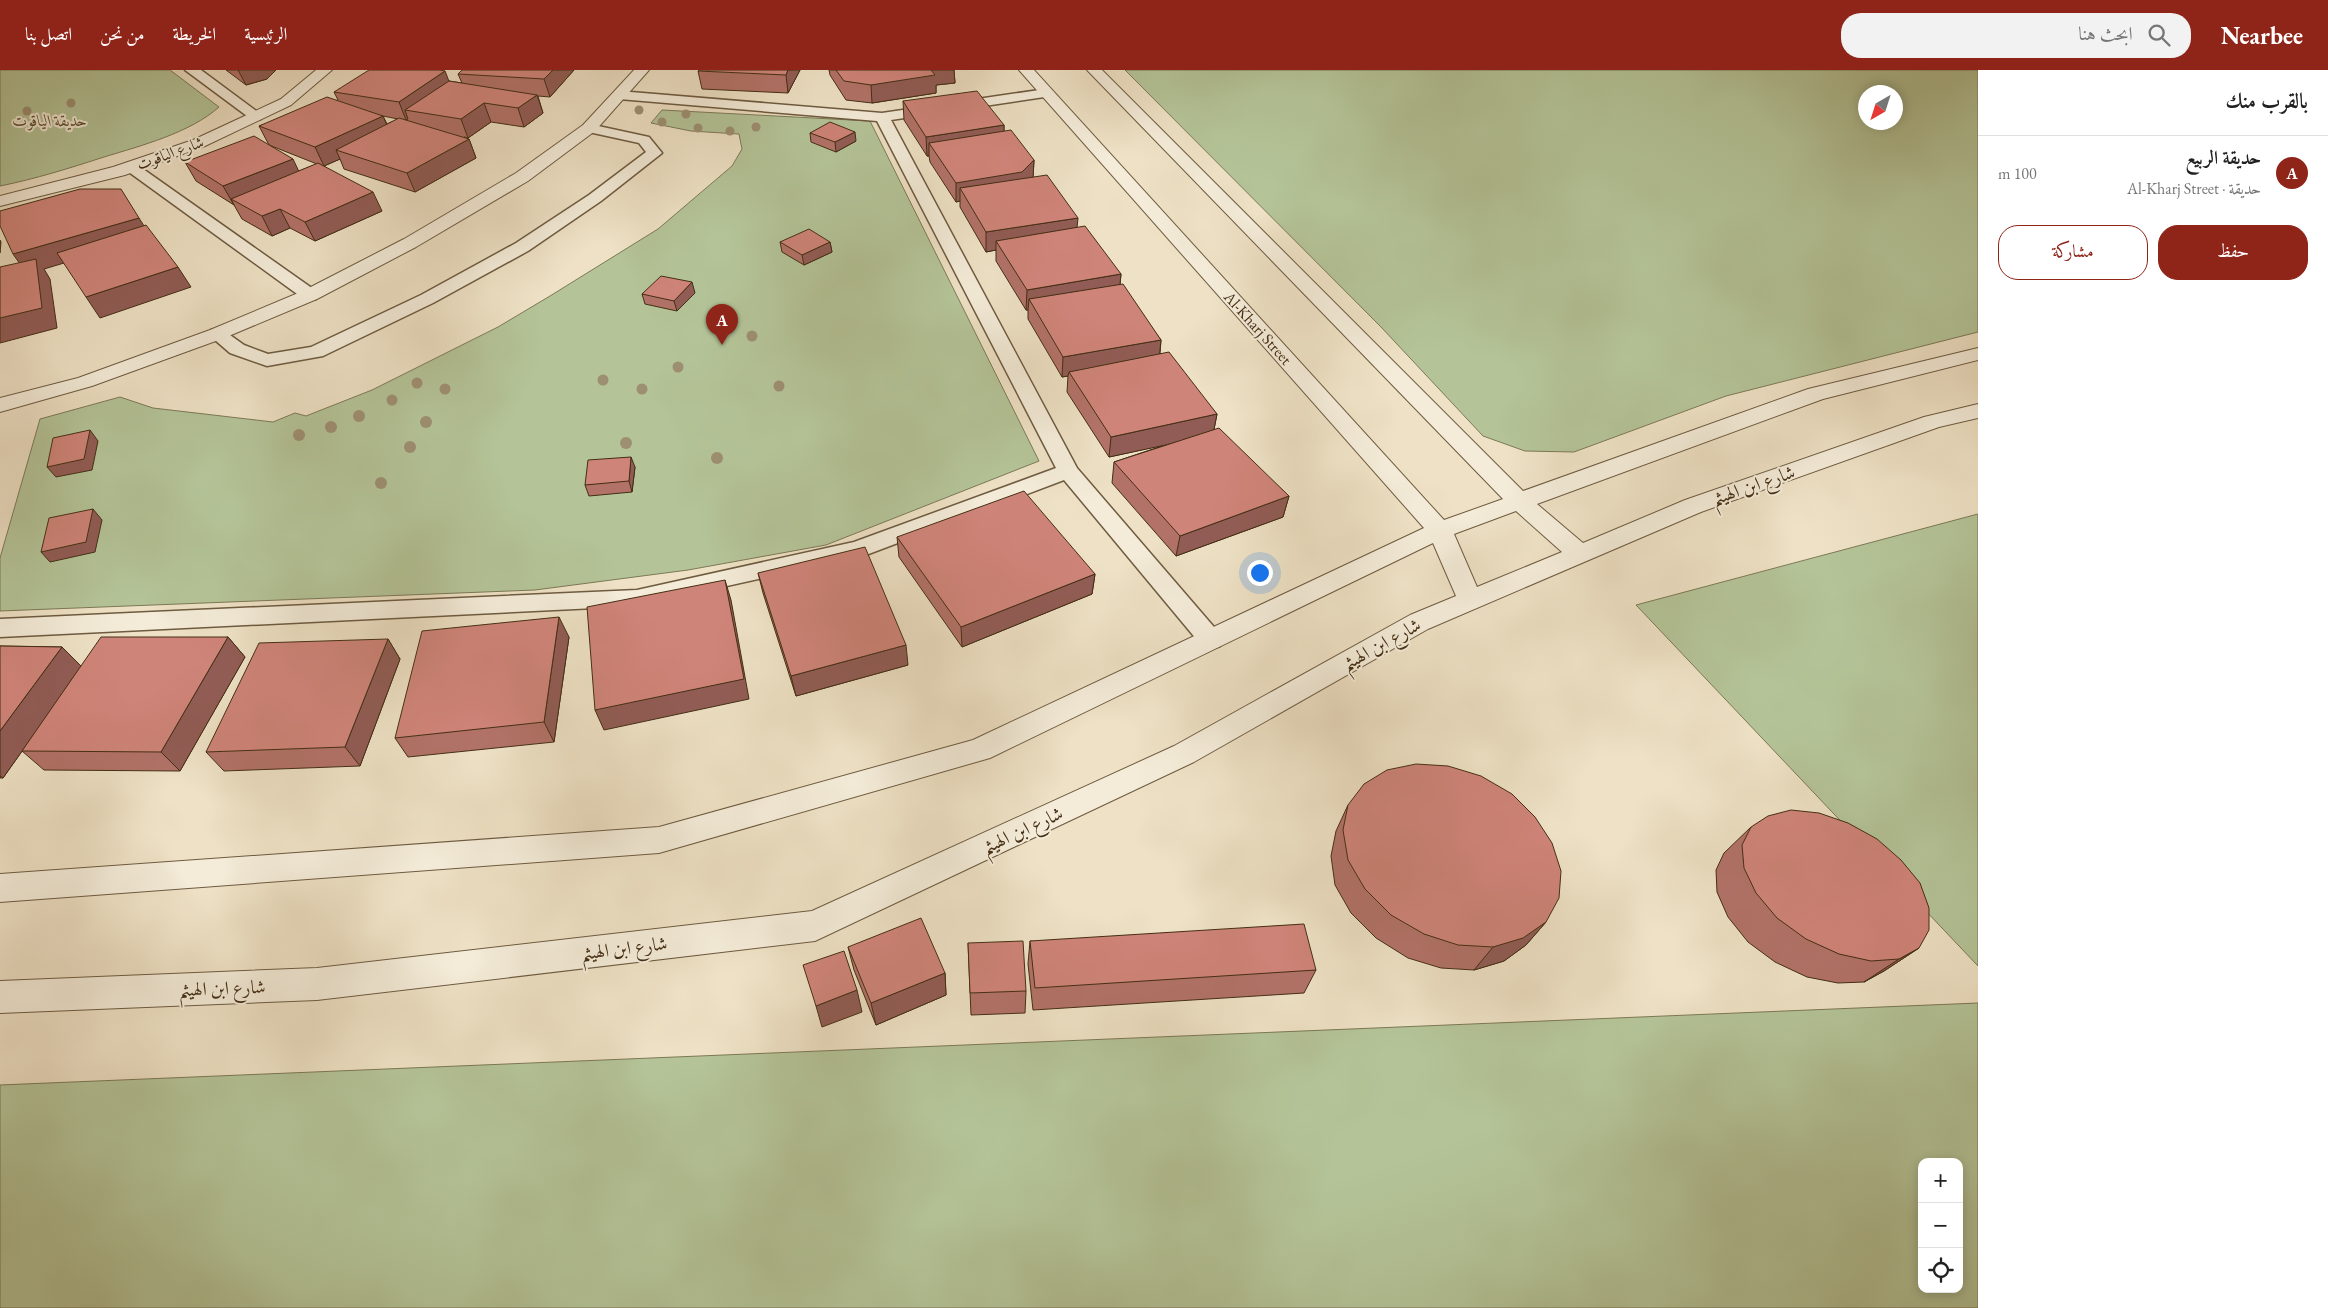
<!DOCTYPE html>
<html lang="ar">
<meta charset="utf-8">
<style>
body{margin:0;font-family:"EB Garamond",Amiri,serif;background:#f2f2f2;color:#222;direction:rtl}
.controls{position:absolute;right:15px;bottom:15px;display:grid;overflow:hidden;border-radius:10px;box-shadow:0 2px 12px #0003}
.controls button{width:45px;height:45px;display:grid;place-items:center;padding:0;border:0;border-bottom:1px solid #e0e0e0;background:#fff;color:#222;font:25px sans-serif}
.compass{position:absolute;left:1858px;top:15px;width:45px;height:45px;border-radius:50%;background:#fff;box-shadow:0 2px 12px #0003;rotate:219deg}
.you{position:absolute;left:1259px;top:502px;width:18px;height:18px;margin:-12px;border:4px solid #fff;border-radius:50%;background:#1a73e8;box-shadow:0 0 0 8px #1a73e833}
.badge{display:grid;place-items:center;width:32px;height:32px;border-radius:50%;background:#8f2418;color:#fff;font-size:16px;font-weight:700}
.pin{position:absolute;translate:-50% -41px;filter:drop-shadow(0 1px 2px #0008)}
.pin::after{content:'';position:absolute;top:26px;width:18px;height:15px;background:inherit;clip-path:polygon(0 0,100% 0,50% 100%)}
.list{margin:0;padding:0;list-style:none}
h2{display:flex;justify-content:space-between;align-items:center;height:65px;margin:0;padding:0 20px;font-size:21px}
h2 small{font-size:16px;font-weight:400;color:#767676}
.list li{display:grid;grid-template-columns:32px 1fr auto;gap:15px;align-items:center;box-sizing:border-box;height:75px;padding:0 20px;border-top:1px solid #e0e0e0}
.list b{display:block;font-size:19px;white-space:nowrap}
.list p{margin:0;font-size:16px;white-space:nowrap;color:#767676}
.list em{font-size:16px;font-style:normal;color:#767676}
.actions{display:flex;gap:10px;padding:15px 20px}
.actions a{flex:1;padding:11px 0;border:1px solid #8f2418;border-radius:20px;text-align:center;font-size:18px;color:#8f2418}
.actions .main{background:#8f2418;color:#fff}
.icon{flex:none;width:28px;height:28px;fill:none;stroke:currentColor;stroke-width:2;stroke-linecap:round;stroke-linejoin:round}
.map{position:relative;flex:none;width:1978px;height:1238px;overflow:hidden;direction:ltr}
header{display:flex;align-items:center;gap:30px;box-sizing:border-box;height:70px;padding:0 25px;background:#8f2418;color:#fff}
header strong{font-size:24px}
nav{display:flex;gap:28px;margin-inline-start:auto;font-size:18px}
.search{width:350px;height:45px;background:#f2f2f2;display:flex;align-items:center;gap:12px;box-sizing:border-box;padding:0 18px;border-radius:20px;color:#767676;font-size:19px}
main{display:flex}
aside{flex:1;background:#fff}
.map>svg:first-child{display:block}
.green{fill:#b4c498;stroke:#7c7956;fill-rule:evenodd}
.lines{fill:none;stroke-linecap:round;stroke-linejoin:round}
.service-casing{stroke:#6e5b40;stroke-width:3}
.minor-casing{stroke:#6e5b40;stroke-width:2}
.tertiary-casing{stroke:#6e5b40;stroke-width:2}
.service{fill:#f4ecd9;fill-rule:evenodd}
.minor{fill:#f4ecd9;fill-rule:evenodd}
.tertiary{fill:#f4ecd9;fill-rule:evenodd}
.tree{fill:#9d8f72}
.wall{fill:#b27268;stroke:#432e14;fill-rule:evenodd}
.shaded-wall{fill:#915c55;stroke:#432e14}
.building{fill:#cf8479;stroke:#432e14}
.labels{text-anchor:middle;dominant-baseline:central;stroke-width:4;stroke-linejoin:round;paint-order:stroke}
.far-park-label{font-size:16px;font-style:italic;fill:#5a4c2e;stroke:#f4ecd9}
.far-street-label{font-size:16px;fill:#432e14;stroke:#f4ecd9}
.street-label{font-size:19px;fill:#432e14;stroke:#f4ecd9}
</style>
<header>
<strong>Nearbee</strong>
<div class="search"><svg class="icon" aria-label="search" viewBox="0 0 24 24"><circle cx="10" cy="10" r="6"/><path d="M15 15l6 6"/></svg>ابحث هنا</div>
<nav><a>الرئيسية</a><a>الخريطة</a><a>من نحن</a><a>اتصل بنا</a></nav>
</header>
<main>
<aside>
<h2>بالقرب منك<small></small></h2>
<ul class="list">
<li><span class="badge">A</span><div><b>حديقة الربيع</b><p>حديقة · Al-Kharj Street</p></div><em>100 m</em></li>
</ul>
<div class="actions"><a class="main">حفظ</a><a>مشاركة</a></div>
</aside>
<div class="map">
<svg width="1978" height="1238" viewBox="0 0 1978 1238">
<rect width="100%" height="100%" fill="#eee1c5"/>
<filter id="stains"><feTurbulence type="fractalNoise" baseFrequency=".004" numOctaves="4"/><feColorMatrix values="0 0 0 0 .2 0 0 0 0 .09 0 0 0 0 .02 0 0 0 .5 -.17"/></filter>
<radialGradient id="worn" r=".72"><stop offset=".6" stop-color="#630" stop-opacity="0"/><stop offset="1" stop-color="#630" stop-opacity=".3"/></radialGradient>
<path class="green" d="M 0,0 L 170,0 L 219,37 C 190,63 140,76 104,87 C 70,98 35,109 0,116 Z
M 1125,0 L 1978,0 L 1978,262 L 1726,326 L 1574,382 L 1525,381 L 1483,366 L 1381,257 ZM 1866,22 L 1896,22 L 1896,52 L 1866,52 Z
M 662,40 L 870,51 L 1039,391 L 826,475 L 688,500 L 535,520 L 0,541 L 0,488 L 40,349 L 120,327 L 153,338 L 273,352 L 295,343 L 306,346 L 372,320 L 498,257 L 550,226 L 658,159 L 732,96 L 742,79 L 739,64 L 691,61 L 651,53 Z
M 1978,444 L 1978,896 L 1636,535 Z
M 1978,933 L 1978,1238 L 0,1238 L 0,1015 ZM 1922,1092 L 1959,1092 L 1959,1219 L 1922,1219 Z"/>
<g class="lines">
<defs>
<path id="service" d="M 185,0 L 201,0 L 263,46 L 261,49 L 251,49 Z
M 1046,19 L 1053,23 L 1051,26 L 891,50 L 1077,398 L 1220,564 L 1223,570 L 1220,576 L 1211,579 L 1202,576 L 1064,410 L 866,485 L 637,536 L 0,567 L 0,549 L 637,520 L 854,472 L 1056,398 L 877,51 L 619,29 L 612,25 L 619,21 L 882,43 Z
M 589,54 L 649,67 L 662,83 L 601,131 L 528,181 L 433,233 L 323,286 L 267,296 L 230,283 L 208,264 L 211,260 L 223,260 L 244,275 L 268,284 L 311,277 L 421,225 L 516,173 L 589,125 L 646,82 L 639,73 L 584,61 L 582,58 L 584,55 Z
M 131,92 L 136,94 L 316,221 L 319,225 L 316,229 L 304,229 L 126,100 L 123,97 L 126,94 Z"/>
<path id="minor" d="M 316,0 L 332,0 L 291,35 L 205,76 L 125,105 L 0,136 L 0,126 L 113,97 L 193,70 L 281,29 Z
M 634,0 L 649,0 L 595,61 L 528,111 L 416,177 L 317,229 L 224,268 L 92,316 L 0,342 L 0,328 L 78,308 L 210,260 L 303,221 L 404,169 L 516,103 L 583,55 Z"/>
<path id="tertiary" d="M 1019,0 L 1034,0 L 1444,450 L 1503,429 L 1087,0 L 1102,0 L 1523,421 L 1808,319 L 1978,278 L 1978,290 L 1823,329 L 1537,434 L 1583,473 L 1685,430 L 1924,347 L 1978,334 L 1978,348 L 1939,357 L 1701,442 L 1428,559 L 1194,692 L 815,871 L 317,930 L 0,943 L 0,911 L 317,898 L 812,841 L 1174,676 L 1410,545 L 1456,526 L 1433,473 L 990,688 L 659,783 L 0,832 L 0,804 L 659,757 L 973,670 L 1424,458 ZM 1516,441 L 1562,482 L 1477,517 L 1454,464 Z"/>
</defs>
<use href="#service" class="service-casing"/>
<use href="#minor" class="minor-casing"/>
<use href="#tertiary" class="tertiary-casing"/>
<use href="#service" class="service"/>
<use href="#minor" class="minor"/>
<use href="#tertiary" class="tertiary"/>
</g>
<g class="tree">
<circle cx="71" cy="33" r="4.5"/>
<circle cx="639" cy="40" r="4.5"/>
<circle cx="27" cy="41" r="4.5"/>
<circle cx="686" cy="44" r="4.5"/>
<circle cx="48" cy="50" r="4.5"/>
<circle cx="662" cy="52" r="4.5"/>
<circle cx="756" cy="57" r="4.5"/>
<circle cx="698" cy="58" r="4.5"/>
<circle cx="730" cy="61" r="4.5"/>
<circle cx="752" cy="266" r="5.5"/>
<circle cx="678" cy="297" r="5.5"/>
<circle cx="603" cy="310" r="5.5"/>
<circle cx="417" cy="313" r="5.5"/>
<circle cx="779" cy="316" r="5.5"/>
<circle cx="445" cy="319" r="5.5"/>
<circle cx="642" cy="319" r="5.5"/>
<circle cx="392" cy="330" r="5.5"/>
<circle cx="359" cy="346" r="6"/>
<circle cx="426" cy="352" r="6"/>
<circle cx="331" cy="357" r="6"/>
<circle cx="299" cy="365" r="6"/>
<circle cx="626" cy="373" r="6"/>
<circle cx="410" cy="377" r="6"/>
<circle cx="717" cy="388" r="6"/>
<circle cx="381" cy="413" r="6"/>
</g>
<path class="wall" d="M 226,0 L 276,0 L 267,9 L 246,15 Z
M 462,0 L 574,0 L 550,27 L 538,26 L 543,43 L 524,57 L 491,52 L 468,68 L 464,67 L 469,69 L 476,88 L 415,122 L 344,99 L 340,89 L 324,96 L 382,141 L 315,171 L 290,158 L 272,166 L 242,149 L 234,135 L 196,111 L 185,92 L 299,101 L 317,94 L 269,75 L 259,56 L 338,30 L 334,22 L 449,11 L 462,13 L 458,4 ZM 383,46 L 398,49 L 387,54 Z
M 699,0 L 800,0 L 788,23 L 702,19 L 698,1 Z
M 829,0 L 954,0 L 955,13 L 936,15 L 936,23 L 872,33 L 846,30 L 830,5 Z
M 903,31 L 1004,55 L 1004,61 L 1034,90 L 1033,107 L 1077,158 L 1121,204 L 1120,214 L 1161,270 L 1160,283 L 1217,344 L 1214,359 L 1289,426 L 1283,447 L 1176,486 L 1112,413 L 1114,392 L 1168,374 L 1109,387 L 1067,322 L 1068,306 L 1062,307 L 1028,249 L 1028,240 L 1026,240 L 996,191 L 996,180 L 986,182 L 960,137 L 960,131 L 956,132 L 930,92 L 929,86 L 927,86 L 904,50 Z
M 810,63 L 856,71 L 836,82 L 811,72 Z
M 780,172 L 830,172 L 832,182 L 804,195 L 782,182 Z
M 695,223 L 677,241 L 645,234 L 642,224 Z
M 635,397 L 632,422 L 589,426 L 585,415 Z
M 897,467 L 1095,504 L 1092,524 L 962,577 L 899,487 Z
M 758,503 L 908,595 L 796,626 L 763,523 Z
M 228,567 L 245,587 L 180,701 L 44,700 L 22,681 L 3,708 L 0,708 L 0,576 L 62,577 L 81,596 Z
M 569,567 L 554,672 L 408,687 L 395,668 Z
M 388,569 L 400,589 L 360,696 L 224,701 L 206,682 Z
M 1348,735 L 1546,852 L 1526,875 L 1504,891 L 1474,900 L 1441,898 L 1408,888 L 1376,868 L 1351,843 L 1335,815 L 1331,786 L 1336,761 Z
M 1751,757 L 1919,878 L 1884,901 L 1864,912 L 1838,913 L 1807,907 L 1775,892 L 1748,872 L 1728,847 L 1717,822 L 1716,800 L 1724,783 Z
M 1030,871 L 1316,900 L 1304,923 L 1033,940 L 1028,894 Z
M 968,873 L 1026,921 L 1025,943 L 971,945 Z
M 848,877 L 945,903 L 946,925 L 876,955 L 854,900 Z"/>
<path class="shaded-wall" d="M 238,0 L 276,0 L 267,9 L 246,15 Z
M 553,0 L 574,0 L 550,27 L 544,9 Z
M 788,0 L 800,0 L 788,23 L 786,5 Z
M 929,0 L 954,0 L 955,13 L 936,15 L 936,23 L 872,33 L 871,15 Z
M 445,1 L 452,19 L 405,40 L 408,49 L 406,50 L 399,32 Z
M 537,25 L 543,43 L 524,57 L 518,38 Z
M 484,33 L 491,52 L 468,68 L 461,49 Z
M 383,46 L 391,65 L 336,80 L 340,89 L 324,96 L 315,77 Z
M 1004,55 L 1004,74 L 929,73 L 929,86 L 927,86 L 926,67 Z
M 855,62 L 856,71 L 836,82 L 835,72 Z
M 469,69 L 476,88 L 415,122 L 407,103 Z
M 293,89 L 302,108 L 231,129 L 234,135 L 223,116 Z
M 1034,90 L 1033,109 L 960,118 L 960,131 L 956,132 L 956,113 Z
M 373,122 L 382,141 L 315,171 L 305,152 Z
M 280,139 L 290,158 L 272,166 L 262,146 Z
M 139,148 L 151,167 L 44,199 L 50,209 L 57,258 L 0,273 L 0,248 L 27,204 L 13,184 Z
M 1078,148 L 1076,168 L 996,171 L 996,180 L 986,182 L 986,162 Z
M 0,170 L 1,172 L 0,183 Z
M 830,172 L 832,182 L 804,195 L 802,185 Z
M 178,197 L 191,217 L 100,248 L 86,227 Z
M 1121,204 L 1119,224 L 1029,229 L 1028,240 L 1026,240 L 1027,220 Z
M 692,212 L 695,223 L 677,241 L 674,231 Z
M 1161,270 L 1159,290 L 1069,302 L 1068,306 L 1062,307 L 1063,287 Z
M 1217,344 L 1213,365 L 1109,387 L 1111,367 Z
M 90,360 L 98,371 L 92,400 L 56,407 L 47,397 Z
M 631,387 L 635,397 L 632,422 L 629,411 Z
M 1289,426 L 1283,447 L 1176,486 L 1180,466 Z
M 93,439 L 102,450 L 95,482 L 50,492 L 41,482 Z
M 1095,504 L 1092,524 L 962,577 L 961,557 Z
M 725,510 L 731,530 L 749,629 L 604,660 L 595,640 Z
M 559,547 L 569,567 L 554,672 L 544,652 Z
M 228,567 L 245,587 L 180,701 L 161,682 Z
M 388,569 L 400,589 L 360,696 L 345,677 Z
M 906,575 L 908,595 L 796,626 L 791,606 Z
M 62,577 L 82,597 L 3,708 L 0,706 L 0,661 Z
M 1546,852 L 1526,875 L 1504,891 L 1474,900 L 1493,877 Z
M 1919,878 L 1884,901 L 1864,912 L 1899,889 Z
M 945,903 L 946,925 L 876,955 L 871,933 Z
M 857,920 L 862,942 L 822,957 L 816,936 Z"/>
<path class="building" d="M 369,0 L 440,0 L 445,1 L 399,32 L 334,22 Z
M 462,0 L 553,0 L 544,9 L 458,4 Z
M 699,0 L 788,0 L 786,5 L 698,1 Z
M 836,0 L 931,0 L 935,5 L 871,15 L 844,11 Z
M 449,11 L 537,25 L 518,38 L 484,33 L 461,49 L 405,40 Z
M 977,21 L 1004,55 L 926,67 L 903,31 Z
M 327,27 L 383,46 L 315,77 L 259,56 Z
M 399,48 L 469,69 L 407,103 L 336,80 Z
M 830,52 L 855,62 L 835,72 L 810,63 Z
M 1011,60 L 1034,90 L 1022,102 L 956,113 L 929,73 Z
M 254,66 L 293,89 L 223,116 L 185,92 Z
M 318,93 L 373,122 L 305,152 L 280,139 L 262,146 L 231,129 Z
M 1047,105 L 1078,148 L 986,162 L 960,118 Z
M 80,119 L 121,119 L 139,148 L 13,184 L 0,156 L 0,141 Z
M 146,155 L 178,197 L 86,227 L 57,183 Z
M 1085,156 L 1121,204 L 1027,220 L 996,171 Z
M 809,159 L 830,172 L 802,185 L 780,172 Z
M 36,189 L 42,238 L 0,248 L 0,197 Z
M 661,206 L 692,212 L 674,231 L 642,224 Z
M 1123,214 L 1161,270 L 1063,287 L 1029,229 Z
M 1169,282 L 1217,344 L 1111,367 L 1069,302 Z
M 1219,358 L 1289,426 L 1180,466 L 1114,392 Z
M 90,360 L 84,389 L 47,397 L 53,368 Z
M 631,387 L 629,411 L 585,415 L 588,390 Z
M 1024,421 L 1095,504 L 961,557 L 897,467 Z
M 93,439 L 86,472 L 41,482 L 49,448 Z
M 865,477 L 906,575 L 791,606 L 758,503 Z
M 725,510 L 744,609 L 595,640 L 587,537 Z
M 559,547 L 544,652 L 395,668 L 422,561 Z
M 101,567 L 228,567 L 161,682 L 22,681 Z
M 388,569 L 345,677 L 206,682 L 259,573 Z
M 0,576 L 62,577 L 0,661 Z
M 1416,694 L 1448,696 L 1481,706 L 1512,724 L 1535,747 L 1552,773 L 1561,801 L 1559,828 L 1546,852 L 1523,868 L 1493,877 L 1458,875 L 1424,864 L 1391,845 L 1365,819 L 1348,790 L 1343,760 L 1348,735 L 1364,714 L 1387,700 Z
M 1791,740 L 1819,743 L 1848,753 L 1877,769 L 1901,790 L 1920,813 L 1929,838 L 1929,860 L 1919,878 L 1899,889 L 1871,891 L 1839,884 L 1806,869 L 1777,848 L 1756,823 L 1744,798 L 1742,775 L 1751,757 L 1768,746 Z
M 921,848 L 945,903 L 871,933 L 848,877 Z
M 1304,854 L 1316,900 L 1035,918 L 1030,871 Z
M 1023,871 L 1026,921 L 970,923 L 968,873 Z
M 844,881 L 857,920 L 816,936 L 803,895 Z"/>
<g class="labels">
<g class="far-park-label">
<text x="50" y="50">حديقة الياقوت</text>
</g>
<g class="far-street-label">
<text transform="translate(170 83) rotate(-20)">شارع الياقوت</text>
<text transform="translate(1258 258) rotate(48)">Al-Kharj Street</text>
</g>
<g class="street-label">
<text transform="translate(1753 415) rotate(-19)">شارع ابن الهيثم</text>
<text transform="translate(1381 574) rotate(-29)">شارع ابن الهيثم</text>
<text transform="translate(1022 760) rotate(-25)">شارع ابن الهيثم</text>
<text transform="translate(624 878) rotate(-7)">شارع ابن الهيثم</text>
<text transform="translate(222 918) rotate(-2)">شارع ابن الهيثم</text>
</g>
</g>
<rect width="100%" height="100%" filter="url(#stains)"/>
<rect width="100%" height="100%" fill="url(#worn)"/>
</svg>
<div class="controls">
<button>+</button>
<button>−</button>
<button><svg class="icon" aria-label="locate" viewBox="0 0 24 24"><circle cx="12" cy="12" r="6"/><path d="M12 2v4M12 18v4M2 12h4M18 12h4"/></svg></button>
</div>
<svg class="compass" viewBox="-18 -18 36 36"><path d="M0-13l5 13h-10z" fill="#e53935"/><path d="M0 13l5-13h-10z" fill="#767676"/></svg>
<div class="you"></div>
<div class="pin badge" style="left:722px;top:275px">A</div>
</div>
</main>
